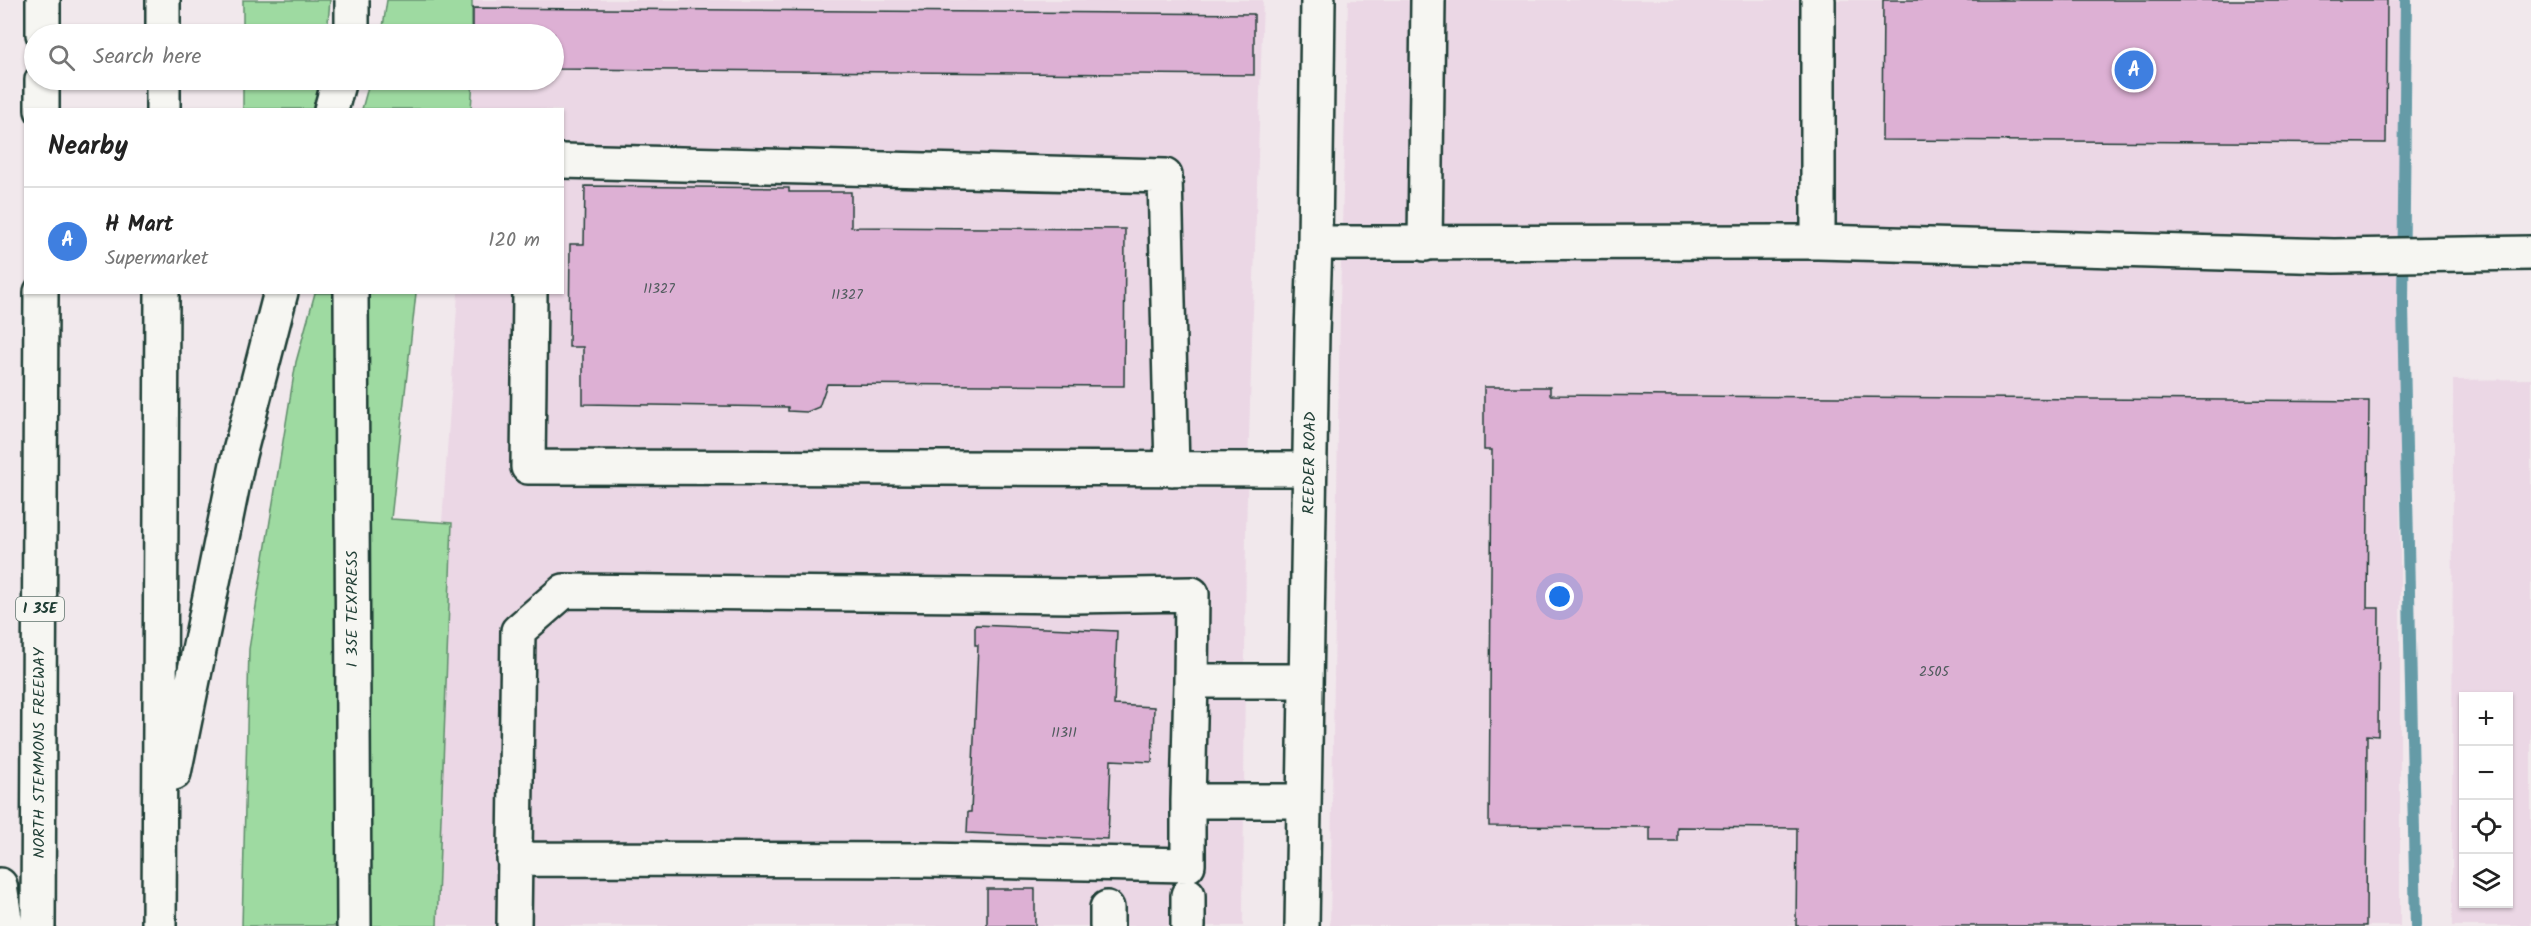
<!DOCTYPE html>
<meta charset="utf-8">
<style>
body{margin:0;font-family:Kalam,sans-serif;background:#f2f2f2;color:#222}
.controls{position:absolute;right:18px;bottom:18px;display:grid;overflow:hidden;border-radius:0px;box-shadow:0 2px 4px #0004}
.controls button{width:54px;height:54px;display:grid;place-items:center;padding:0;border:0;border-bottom:2px solid #e0e0e0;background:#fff;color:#222;font:30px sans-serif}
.you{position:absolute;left:1560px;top:597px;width:21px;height:21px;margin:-15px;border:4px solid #fff;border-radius:50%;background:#1a73e8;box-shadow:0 0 0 9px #1a73e833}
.badge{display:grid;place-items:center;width:39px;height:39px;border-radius:50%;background:#d1495b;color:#fff;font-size:20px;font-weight:700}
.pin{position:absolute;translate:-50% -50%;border:3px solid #fff;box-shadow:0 2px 6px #0006}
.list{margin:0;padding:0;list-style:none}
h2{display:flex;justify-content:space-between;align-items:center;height:78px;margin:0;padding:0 24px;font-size:26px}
h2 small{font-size:20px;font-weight:400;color:#767676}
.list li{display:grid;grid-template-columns:39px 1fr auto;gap:18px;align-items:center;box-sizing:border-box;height:108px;padding:0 24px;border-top:2px solid #e0e0e0}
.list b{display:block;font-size:22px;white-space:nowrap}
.list p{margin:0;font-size:20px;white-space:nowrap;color:#767676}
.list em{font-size:20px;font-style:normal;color:#767676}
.icon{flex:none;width:33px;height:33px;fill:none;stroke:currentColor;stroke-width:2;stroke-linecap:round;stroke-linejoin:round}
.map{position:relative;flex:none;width:2531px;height:926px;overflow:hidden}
.search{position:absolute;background:#fff;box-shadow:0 2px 4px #0004;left:24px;top:24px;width:540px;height:66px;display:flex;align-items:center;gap:15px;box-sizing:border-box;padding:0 21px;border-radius:33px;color:#767676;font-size:22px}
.panel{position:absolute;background:#fff;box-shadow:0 2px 4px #0004;left:24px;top:108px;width:540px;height:186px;border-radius:0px}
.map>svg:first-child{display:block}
.built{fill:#ebd7e5;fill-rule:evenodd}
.green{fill:#9edaa1;stroke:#5e8c6a;stroke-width:1.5}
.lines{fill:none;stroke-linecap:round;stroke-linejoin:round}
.stream{stroke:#659ba7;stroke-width:12}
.building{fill:#ddb0d4;stroke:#1f3d34;stroke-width:1.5}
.minor-casing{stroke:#1f3d34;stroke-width:38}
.highway-casing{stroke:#1f3d34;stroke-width:38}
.minor{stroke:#f6f6f2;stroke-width:33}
.highway{stroke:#f6f6f2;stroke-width:33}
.highway-bridge-casing{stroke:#1f3d34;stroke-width:38;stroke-linecap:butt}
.highway-bridge{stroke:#f6f6f2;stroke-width:33}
.labels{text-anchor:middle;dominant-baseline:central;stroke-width:6;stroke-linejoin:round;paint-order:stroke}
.number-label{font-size:14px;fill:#4e5a5c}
.shield{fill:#f6f6f2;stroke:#60746d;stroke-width:1.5}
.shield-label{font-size:15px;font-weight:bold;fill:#1f3d34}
.street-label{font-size:16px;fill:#1f3d34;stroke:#f6f6f2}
</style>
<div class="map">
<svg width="2531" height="926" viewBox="0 0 2531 926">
<rect width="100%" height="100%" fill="#f1e8ec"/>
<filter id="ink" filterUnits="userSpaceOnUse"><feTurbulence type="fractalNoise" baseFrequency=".0167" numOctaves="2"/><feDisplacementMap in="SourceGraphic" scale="12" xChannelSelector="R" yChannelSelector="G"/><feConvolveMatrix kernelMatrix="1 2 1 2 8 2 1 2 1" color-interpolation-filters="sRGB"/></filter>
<g filter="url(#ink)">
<path class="built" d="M 472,0 L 1263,0 L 1246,529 L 1243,926 L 437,926 L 452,523 L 442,523 L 458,293 L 562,292 L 562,110 L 471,109 L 473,80 L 554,80 L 554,34 L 472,34 Z
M 1348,0 L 2400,0 L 2400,926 L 1330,926 L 1340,303 Z
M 2531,379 L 2531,926 L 2452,926 L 2453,380 ZM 2464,696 L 2508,696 L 2508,904 L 2464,904 Z"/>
<path class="green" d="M 243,0 L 330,0 L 327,34 L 243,34 Z
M 387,0 L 472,0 L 472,34 L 382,34 Z
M 243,80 L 324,80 L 318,109 L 243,109 Z
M 370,80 L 473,80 L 471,109 L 362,109 Z
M 315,293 L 416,293 L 391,519 L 452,523 L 437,926 L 242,926 L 249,649 L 296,362 Z"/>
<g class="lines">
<path class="stream" d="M 2406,0 L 2403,306 L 2416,926"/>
</g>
<path class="building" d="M 1883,0 L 2387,0 L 2386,143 L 1882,140 Z
M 473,8 L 1254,14 L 1254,75 L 554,69 L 554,34 L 473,34 Z
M 585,186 L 789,188 L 789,192 L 851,192 L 851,227 L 1125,229 L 1124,386 L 827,384 L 819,407 L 807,412 L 788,411 L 788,407 L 583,404 L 583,347 L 569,347 L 570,244 L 584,244 Z
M 1484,387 L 1550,387 L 1550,395 L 2369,401 L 2367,608 L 2379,608 L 2378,736 L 2367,735 L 2366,926 L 1796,926 L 1797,828 L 1677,827 L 1677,841 L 1650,841 L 1650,827 L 1489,826 L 1492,450 L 1484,450 Z
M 975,625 L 1117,631 L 1114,705 L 1154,707 L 1152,762 L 1111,760 L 1108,839 L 967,833 L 968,812 L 971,812 L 978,645 L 975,645 Z
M 987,889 L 1035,889 L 1035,926 L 987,926 Z"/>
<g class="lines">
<defs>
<path id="minor" d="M 1818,0 L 1818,242
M 562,161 L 1165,176 L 1172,469
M 1315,243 L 1818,242 L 2334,256 L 2531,253
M 1425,244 L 1428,0
M 530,292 L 528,467 L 1310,469
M 1188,801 L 1191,681
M 514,859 L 926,860 L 1188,865 L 1188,801 L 1304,801
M 1107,908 L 1107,926
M 514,926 L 518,631 L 564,591 L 1073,596 L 1192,594 L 1191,681 L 1306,681
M 1188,926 L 1188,895
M 1302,926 L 1312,333 L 1315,243 L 1318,0"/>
<path id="highway" d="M 43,34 L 43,0
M 163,34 L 163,0
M 42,110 L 42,80
M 163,110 L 163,80
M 331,110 L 339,80
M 351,292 L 354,926
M 174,773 L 238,459 L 281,292
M 0,885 L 6,926
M 38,926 L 41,292
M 159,926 L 162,292"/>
</defs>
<use href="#minor" class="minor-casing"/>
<use href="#highway" class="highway-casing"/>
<use href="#minor" class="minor"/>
<use href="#highway" class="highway"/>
<defs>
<path id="highway-bridge" d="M 352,34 L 352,0"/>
</defs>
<use href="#highway-bridge" class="highway-bridge-casing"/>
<use href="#highway-bridge" class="highway-bridge"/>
</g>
</g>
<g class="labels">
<g class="number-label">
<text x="659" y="289">11327</text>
<text x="847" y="295">11327</text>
<text x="1934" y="672">2505</text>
<text x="1064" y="733">11311</text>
</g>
<rect class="shield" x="16" y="597" width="48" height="24" rx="4.5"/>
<g class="shield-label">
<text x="40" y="609">I 35E</text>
</g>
<g class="street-label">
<text transform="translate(1310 463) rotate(-89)">REEDER ROAD</text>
<text transform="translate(352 609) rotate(-90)">I 35E TEXPRESS</text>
<text transform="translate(39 753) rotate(-90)">NORTH STEMMONS FREEWAY</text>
</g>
</g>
</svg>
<div class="controls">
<button>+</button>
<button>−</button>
<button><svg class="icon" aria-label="locate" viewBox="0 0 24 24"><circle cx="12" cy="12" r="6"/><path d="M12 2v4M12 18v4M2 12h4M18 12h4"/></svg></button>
<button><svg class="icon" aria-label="layers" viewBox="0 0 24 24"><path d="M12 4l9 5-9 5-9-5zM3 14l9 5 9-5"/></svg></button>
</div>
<div class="you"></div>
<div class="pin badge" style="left:2134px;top:70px;background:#3f7fe0">A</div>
<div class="search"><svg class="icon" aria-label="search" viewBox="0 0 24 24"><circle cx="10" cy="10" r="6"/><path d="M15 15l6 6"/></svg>Search here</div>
<section class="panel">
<h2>Nearby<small></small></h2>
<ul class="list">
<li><span class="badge" style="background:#3f7fe0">A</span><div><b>H Mart</b><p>Supermarket</p></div><em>120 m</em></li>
</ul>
</section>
</div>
